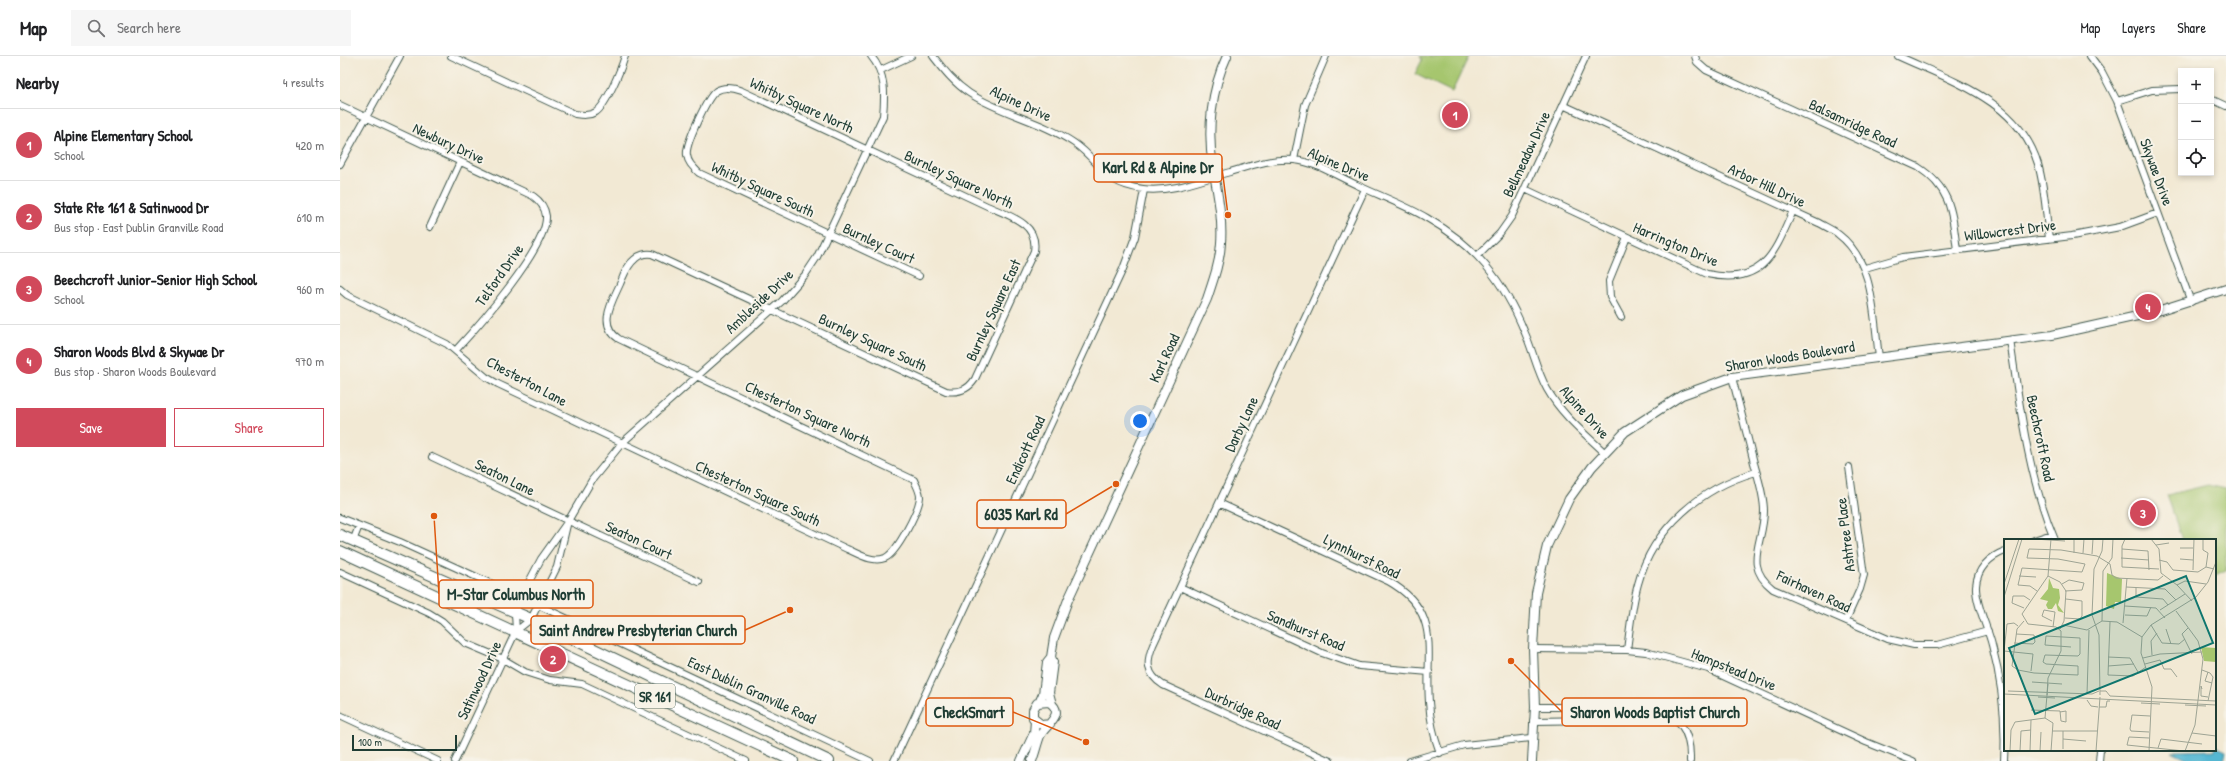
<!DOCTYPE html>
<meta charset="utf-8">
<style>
body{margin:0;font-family:"Patrick Hand",sans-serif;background:#f6f6f6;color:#202124}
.controls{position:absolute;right:12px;top:12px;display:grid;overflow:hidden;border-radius:0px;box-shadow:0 2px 6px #0003}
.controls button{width:36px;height:36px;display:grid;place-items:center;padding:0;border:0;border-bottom:1px solid #e0e0e0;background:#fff;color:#202124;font:20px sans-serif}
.scale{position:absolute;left:12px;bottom:10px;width:105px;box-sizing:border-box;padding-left:4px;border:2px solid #1f3d34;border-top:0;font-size:11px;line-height:14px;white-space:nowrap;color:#1f3d34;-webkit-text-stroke:3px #f7f3e8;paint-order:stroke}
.you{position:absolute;left:800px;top:365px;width:14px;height:14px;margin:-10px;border:3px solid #fff;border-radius:50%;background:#1a73e8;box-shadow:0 0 0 6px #1a73e833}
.badge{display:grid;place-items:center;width:26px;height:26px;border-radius:50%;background:#d1495b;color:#fff;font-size:13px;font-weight:700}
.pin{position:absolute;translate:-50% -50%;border:2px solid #fff;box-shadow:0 1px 4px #0006}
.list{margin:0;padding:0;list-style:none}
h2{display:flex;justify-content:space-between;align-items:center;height:52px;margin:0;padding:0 16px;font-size:17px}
h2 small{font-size:13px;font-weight:400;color:#757577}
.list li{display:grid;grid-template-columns:26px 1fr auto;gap:12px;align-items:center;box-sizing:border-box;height:72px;padding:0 16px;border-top:1px solid #e0e0e0}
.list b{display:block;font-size:15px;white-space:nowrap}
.list p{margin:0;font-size:13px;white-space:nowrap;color:#757577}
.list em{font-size:13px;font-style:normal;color:#757577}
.actions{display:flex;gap:8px;padding:12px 16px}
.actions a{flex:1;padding:9px 0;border:1px solid #d1495b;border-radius:0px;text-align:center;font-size:14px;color:#d1495b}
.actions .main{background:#d1495b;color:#fff}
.icon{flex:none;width:22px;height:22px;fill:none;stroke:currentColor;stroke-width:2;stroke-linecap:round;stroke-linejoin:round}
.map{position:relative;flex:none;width:1886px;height:705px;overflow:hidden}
header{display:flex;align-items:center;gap:24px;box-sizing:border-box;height:56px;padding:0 20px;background:#fff;border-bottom:1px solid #e0e0e0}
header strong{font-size:19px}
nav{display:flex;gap:22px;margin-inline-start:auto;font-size:14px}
.search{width:280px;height:36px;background:#f6f6f6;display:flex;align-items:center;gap:10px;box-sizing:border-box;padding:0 14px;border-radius:0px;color:#757577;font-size:15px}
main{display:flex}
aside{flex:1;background:#fff}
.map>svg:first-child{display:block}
.green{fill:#a6c66e;stroke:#628251}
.water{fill:#54b7d2;stroke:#3a7a83}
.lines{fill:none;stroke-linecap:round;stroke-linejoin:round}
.minor-casing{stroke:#3f574c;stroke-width:8}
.tertiary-casing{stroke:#3f574c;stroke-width:10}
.primary-casing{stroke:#3f574c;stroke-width:12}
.minor{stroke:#fff;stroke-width:6}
.tertiary{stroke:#fff;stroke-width:8}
.primary{stroke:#fff;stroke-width:10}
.labels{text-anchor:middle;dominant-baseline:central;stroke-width:4;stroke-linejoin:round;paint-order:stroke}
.shield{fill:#f7f3e8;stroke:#60746a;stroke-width:1}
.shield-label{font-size:14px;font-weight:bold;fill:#1f3d34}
.street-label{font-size:15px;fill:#1f3d34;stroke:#f7f3e8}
.inset-road{fill:none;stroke:#9ea494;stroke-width:1}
.view{fill:#0f766e;fill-opacity:0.15;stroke:#0f766e;stroke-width:2}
.inset-edge{fill:none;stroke:#1f3d34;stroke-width:2}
.leader{fill:none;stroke:#de580e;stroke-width:1.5}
.callout-dot{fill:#de580e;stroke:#f7f3e8;stroke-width:1.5}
.callout{fill:#f7f3e8;stroke:#de580e;stroke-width:1.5}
.callout-label{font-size:16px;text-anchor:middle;font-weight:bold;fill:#1f3d34}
</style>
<header>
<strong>Map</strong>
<div class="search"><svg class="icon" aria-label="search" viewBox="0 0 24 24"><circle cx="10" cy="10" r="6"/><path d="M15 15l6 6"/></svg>Search here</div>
<nav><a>Map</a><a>Layers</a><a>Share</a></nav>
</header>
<main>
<aside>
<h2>Nearby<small>4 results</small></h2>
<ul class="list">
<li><span class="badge">1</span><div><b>Alpine Elementary School</b><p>School</p></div><em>420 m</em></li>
<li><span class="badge">2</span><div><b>State Rte 161 &amp; Satinwood Dr</b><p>Bus stop · East Dublin Granville Road</p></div><em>610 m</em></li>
<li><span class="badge">3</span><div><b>Beechcroft Junior-Senior High School</b><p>School</p></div><em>960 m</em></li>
<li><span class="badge">4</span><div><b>Sharon Woods Blvd &amp; Skywae Dr</b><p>Bus stop · Sharon Woods Boulevard</p></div><em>970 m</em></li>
</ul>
<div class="actions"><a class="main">Save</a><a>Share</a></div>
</aside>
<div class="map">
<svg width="1886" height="705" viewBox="0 0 1886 705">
<rect width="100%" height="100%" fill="#f7f3e8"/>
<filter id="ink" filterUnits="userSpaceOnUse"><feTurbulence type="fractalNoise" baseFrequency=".025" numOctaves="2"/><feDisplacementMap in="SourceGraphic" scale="8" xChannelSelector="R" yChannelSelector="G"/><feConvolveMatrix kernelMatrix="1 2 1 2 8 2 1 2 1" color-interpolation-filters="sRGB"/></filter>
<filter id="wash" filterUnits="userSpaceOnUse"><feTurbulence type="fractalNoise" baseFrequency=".012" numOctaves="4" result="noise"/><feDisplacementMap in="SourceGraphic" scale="16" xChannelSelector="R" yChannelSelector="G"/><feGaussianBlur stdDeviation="0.9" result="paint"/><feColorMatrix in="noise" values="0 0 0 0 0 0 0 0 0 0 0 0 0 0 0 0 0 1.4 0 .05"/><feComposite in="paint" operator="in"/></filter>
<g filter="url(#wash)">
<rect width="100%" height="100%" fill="#f2e9d4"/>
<path class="green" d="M 1080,0 L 1129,0 L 1112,36 L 1075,18 L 1082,4 Z
M 1868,429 L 1886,433 L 1886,514 L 1875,519 L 1875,484 L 1842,484 L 1827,439 Z"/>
<path class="water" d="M 1875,690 L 1886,695 L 1884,705 L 1852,705 L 1832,695 L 1875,694 Z"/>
</g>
<g filter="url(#ink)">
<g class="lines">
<defs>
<path id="minor" d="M 111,0 L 235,58 C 242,59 249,60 256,56 C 267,48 281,13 285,0
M 593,0 C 604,14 614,27 629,37 C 661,58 702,65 734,87 C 762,106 762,128 803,133 C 831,137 863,123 890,116 C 910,110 932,102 954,104 C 976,106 997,120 1017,129 C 1040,140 1065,149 1087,162 C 1136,190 1164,225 1185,277 C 1193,295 1197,315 1207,333 C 1221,358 1244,377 1264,396
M 1355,0 L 1357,6 L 1366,14 L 1578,111 C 1612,133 1612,157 1617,194
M 1558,0 C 1612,25 1679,45 1698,108 C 1705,132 1706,158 1709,183
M 1750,0 L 1762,16 L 1777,45 L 1851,246
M 541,14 L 571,0
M 1871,43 L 1886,50
M 1777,45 L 1812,34 L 1841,33
M 0,49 L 193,140 C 200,145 205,151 206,160 C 208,191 138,270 116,294
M 1223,49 L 1479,167 C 1486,171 1493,174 1498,178 C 1535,206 1533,259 1539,301
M 954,104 L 965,49 L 986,0
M 0,108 L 60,0
M 1185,133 L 1367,218 C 1423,230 1434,198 1453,155
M 90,171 L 120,106
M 1138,199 L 1160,177 L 1172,160 L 1246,0
M 1525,212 L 1563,201 L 1732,180 L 1780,171 L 1818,157
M 0,233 L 7,239 L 107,288 L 146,321 L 158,328 L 507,493 C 519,498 532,507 545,502 C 557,497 579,454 580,441 C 580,435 576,429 574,424 L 279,283 C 257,269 272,246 280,228 C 284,219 287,209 295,203 C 299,199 306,197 312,198 L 606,335 C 619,337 628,334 635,323 L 694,195 C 699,166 666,159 645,149 L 402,35 C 394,32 384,30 376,35 C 367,41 345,89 347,99 C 348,107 353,111 359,117 L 579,220
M 1281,261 L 1270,241 L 1269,225 L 1287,181
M 1670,284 C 1680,351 1688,421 1715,484
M 1392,321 C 1399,349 1407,378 1414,407 C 1418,422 1424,439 1424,455 C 1424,487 1402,509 1433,533 L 1548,583 L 1574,589 L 1597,589 L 1648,575
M 92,401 L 359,526
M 879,447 L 1048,525 C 1103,556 1085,595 1089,646 C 1090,663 1094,681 1100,697
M 0,462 L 60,486 L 198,549 L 530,705
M 1694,484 L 1712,478
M 13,485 L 19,470
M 0,516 L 89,557 L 102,565 L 125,587 L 163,603 L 185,616 L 210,624 L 242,628 L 406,705
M 840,531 L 982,597 L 1019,610 L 1089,616
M 1506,564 L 1520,533 L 1524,519 L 1509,411
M 176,575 L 175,557 L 181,541 L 201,503 L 228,465 L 252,424 L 282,387 L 442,245 L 465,219 L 477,201 L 543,60 C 545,38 546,18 531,0
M 1193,593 L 1287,594 L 1306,596 L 1368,613 L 1526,686 L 1573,705
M 1287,594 C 1290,572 1292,549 1298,528 C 1313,471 1363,431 1416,416
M 1195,651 L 1310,651 C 1339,658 1351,674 1350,705
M 0,659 L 98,705
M 1193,665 L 1257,664 L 1271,662 L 1289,653
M 115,705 L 176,575 L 191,563 L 217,511 L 227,469
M 554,705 L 783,213 L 795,181 L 804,134
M 990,705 L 823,629 C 806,618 806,606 813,589 L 1025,133
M 1070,705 L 1124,689 L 1192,682
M 1664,705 C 1666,667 1662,626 1652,589 C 1648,572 1635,547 1636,530 C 1637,513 1649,501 1665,495
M 1759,705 L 1760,694"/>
<path id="tertiary" d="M 711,601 L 713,606 L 709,637 L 712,648
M 699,647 L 703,638 L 707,606 L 711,601 L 714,582 L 728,544 L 867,243 C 873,225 880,206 881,187 C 883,162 877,136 873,111 C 867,74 871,34 887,0
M 681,705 L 694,677 L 695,665
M 692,705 C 695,697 697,688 700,680 C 705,669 727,658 709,646 L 697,647 L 693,654 L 693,662 L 702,669 L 710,668
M 1192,705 L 1195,651 L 1193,593 L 1196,537 L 1207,490 L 1229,443 L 1252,411 L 1285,376 L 1342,339 L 1392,321 L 1712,279 L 1811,257 L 1886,233"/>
<path id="primary" d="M 0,479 L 191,563 L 489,705
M 0,495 L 453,705"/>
</defs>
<use href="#minor" class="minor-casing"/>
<use href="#tertiary" class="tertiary-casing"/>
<use href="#primary" class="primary-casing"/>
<use href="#minor" class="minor"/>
<use href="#tertiary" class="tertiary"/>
<use href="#primary" class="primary"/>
</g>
</g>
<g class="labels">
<rect class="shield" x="295" y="628" width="40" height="24" rx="3"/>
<g class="shield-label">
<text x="315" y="640">SR 161</text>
</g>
<g class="street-label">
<text transform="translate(681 47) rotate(25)">Alpine Drive</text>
<text transform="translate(462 49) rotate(25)">Whitby Square North</text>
<text transform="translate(1513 67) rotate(25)">Balsamridge Road</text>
<text transform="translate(109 87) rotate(25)">Newbury Drive</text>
<text transform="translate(1186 98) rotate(-65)">Bellmeadow Drive</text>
<text transform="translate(999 108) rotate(23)">Alpine Drive</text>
<text transform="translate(1817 116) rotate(70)">Skywae Drive</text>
<text transform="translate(619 123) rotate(25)">Burnley Square North</text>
<text transform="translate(1427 129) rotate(25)">Arbor Hill Drive</text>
<text transform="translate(423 133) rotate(25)">Whitby Square South</text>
<text transform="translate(1670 174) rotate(-7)">Willowcrest Drive</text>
<text transform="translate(539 187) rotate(25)">Burnley Court</text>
<text transform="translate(1336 188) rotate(23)">Harrington Drive</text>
<text transform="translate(159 219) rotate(-55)">Telford Drive</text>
<text transform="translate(419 245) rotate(-43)">Ambleside Drive</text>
<text transform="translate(653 254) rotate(-65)">Burnley Square East</text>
<text transform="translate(533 286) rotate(25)">Burnley Square South</text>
<text transform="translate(1450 300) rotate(-9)">Sharon Woods Boulevard</text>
<text transform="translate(824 302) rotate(-65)">Karl Road</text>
<text transform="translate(187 325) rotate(28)">Chesterton Lane</text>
<text transform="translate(1245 356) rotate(48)">Alpine Drive</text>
<text transform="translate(468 358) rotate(25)">Chesterton Square North</text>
<text transform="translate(901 368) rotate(-65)">Darby Lane</text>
<text transform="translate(1701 382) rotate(78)">Beechcroft Road</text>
<text transform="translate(685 394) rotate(-65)">Endicott Road</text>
<text transform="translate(165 421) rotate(26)">Seaton Lane</text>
<text transform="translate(418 437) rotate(25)">Chesterton Square South</text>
<text transform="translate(1505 479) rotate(-97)">Ashtree Place</text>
<text transform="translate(299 484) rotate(25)">Seaton Court</text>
<text transform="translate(1022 500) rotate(26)">Lynnhurst Road</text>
<text transform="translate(1474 535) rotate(25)">Fairhaven Road</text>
<text transform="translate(966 574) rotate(23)">Sandhurst Road</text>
<text transform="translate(1394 613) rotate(22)">Hampstead Drive</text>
<text transform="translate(139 624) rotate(-65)">Satinwood Drive</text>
<text transform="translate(412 634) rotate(25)">East Dublin Granville Road</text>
<text transform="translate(903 652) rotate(25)">Durbridge Road</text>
</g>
</g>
<g transform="translate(1664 483)">
<rect width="212" height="212" fill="#f2e9d4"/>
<path d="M 103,34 L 118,40 L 117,63 L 111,63 L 110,70 L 102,67 ZM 45,39 L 49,49 L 55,50 L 56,59 L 54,66 L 60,74 L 54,72 L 52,64 L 48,70 L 44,70 L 42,66 L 44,62 L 36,60 L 44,50 ZM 197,108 L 212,109 L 212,123 L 200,122 Z" fill="#a6c66e"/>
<path class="inset-road" d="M 30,0 L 61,2M 121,0 L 118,7 L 118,28 L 155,30M 124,0 L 146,0M 147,0 L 155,10 L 157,34 L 173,46 L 188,62M 199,0 L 199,11 L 204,14 L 202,28M 152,6 L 165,4M 176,9 L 189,9M 118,10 L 144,12 L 145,31M 70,14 L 70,0M 79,14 L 80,0M 88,15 L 89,0M 117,19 L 145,21M 176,20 L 189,21M 155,21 L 163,23 L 169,31 L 194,33 L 202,28 L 210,30M 189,31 L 190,0M 15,37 L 32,38M 44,37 L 56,43 L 62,52 L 60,82 L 56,90M 0,45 L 15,0M 58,45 L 65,41 L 80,44 L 78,51 L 61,52M 173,46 L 181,42 L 202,45M 122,48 L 161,50 L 172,61M 132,49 L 132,58 L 159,60 L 164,66M 33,52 L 26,47 L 14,46 L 18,29 L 78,33 L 81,25 L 54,20 L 23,19 L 25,10 L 57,11 L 93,17 L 106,25 L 108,36 L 112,39 L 154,41 L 159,37M 0,58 L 18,0M 121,67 L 152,69 L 161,79M 20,69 L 8,64 L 9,57 L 20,57 L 26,61M 156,71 L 181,55M 172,72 L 194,102 L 199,120 L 191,186 L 181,212M 121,76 L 143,77 L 147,68M 61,79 L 76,80 L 78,77 L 78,62 L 62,60M 48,82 L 38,77 L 40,71 L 51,73 L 49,88M 98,82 L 99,32 L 108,19 L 109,0M 106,83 L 104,136 L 129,137 L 142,128M 119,84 L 123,39M 59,86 L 83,91 L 98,82 L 113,83 L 138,98M 147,86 L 158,104 L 175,105 L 181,100M 14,87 L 10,84 L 3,85 L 0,112 L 29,115 L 27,132M 184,89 L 178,95 L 188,115M 162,90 L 167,105M 10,104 L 29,105 L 31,103 L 30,96 L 12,95M 148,116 L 147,102 L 153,94M 104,118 L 126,119 L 134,133M 139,119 L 156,115 L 198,113M 141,125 L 156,121 L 160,130 L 167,130 L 173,138M 8,127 L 14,131 L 30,134 L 74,136 L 74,127 L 42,125 L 39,123 L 41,116 L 74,117 L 76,115 L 76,99 L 42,97 L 41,106 L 67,108M 8,127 L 13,90 L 20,82M 104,127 L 130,125M 198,131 L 206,134 L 209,138 L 204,162M 204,133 L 201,142 L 208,144M 28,143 L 58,145M 198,150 L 197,147 L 197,157 L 204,158M 4,152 L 88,155 L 95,152M 96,152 L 102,152 L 106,157 L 212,162M 0,155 L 212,166M 83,155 L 85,91M 43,156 L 44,139 L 57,112 L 57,92 L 52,88 L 24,85 L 18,75 L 44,37 L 47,0M 96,156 L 95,96 L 88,76 L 90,30 L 98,12 L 99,0M 34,158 L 51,159M 83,161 L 87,167 L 94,168M 137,164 L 156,165M 181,166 L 202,167M 95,168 L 102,168 L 103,162 L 106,162M 27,171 L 56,172 L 57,182 L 62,183 L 62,172 L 56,173M 41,179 L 49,184 L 47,212M 48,192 L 93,192M 145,193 L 127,192 L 126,190 L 128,176 L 146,177M 188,194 L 212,197M 145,199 L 125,198 L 123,206 L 180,212M 59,200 L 82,202M 154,209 L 157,200 L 198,205M 59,210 L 59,192M 6,212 L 7,191 L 11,183 L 41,179 L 44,145M 16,212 L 17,192 L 27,191M 26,212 L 27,181M 36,212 L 37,193M 54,212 L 81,212M 92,212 L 96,158M 145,212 L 148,148 L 137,114 L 138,98 L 147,86 L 192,58 L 204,43 L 212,23"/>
<path class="view" d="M 182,37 L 209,104 L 31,175 L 5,109 Z"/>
<rect width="212" height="212" class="inset-edge"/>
</g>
<path class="leader" d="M888 159L882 112M776 428L726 458M94 460L99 538M450 554L405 574M1171 605L1222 656M746 686L673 656"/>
<g class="callout-dot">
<circle cx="888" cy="159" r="4"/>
<circle cx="776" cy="428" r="4"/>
<circle cx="94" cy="460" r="4"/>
<circle cx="450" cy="554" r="4"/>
<circle cx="1171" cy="605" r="4"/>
<circle cx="746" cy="686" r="4"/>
</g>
<g class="callout">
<rect x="754" y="98" width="128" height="28" rx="4"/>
<rect x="637" y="444" width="89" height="28" rx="4"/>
<rect x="99" y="524" width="154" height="28" rx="4"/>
<rect x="191" y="560" width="214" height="28" rx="4"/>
<rect x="1222" y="642" width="185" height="28" rx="4"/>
<rect x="586" y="642" width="87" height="28" rx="4"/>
</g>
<g class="callout-label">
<text x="818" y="117">Karl Rd &amp; Alpine Dr</text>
<text x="681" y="464">6035 Karl Rd</text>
<text x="176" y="544">M-Star Columbus North</text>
<text x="298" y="580">Saint Andrew Presbyterian Church</text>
<text x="1315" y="662">Sharon Woods Baptist Church</text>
<text x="629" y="662">CheckSmart</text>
</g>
</svg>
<div class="controls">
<button>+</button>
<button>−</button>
<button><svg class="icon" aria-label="locate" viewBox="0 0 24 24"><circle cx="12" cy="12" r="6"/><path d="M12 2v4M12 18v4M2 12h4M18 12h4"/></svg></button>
</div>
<div class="scale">100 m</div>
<div class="you"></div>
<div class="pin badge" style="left:1115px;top:59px">1</div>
<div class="pin badge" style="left:213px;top:603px">2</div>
<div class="pin badge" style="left:1803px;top:457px">3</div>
<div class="pin badge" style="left:1808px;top:251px">4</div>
</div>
</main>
